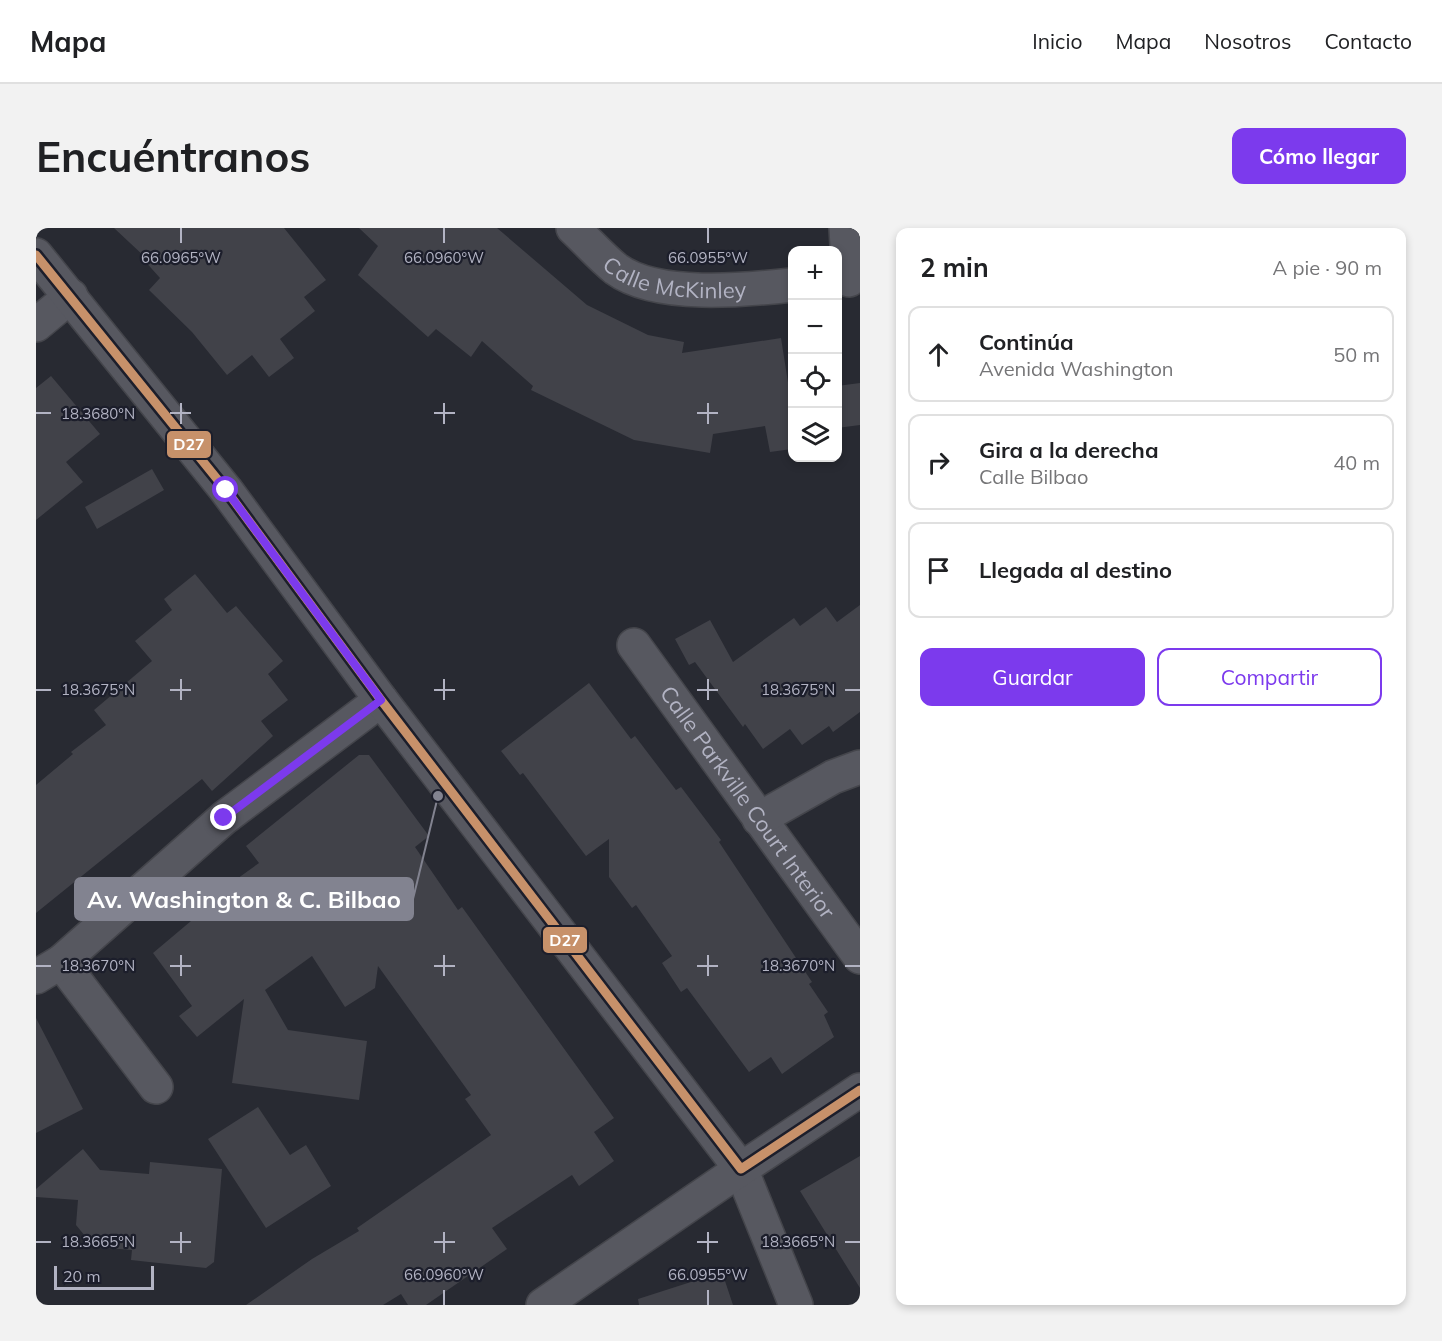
<!DOCTYPE html>
<html lang="es">
<meta charset="utf-8">
<style>
body{margin:0;font-family:Mulish,sans-serif;background:#f2f2f2;color:#202124}
.controls{position:absolute;right:18px;top:18px;display:grid;overflow:hidden;border-radius:12px;box-shadow:0 3px 9px #0003}
.controls button{width:54px;height:54px;display:grid;place-items:center;padding:0;border:0;border-bottom:2px solid #e0e0e0;background:#fff;color:#202124;font:30px sans-serif}
.scale{position:absolute;left:18px;bottom:15px;width:100px;box-sizing:border-box;padding-left:6px;border:3px solid #b2b3c3;border-top:0;font-size:16px;line-height:21px;white-space:nowrap;color:#b2b3c3;-webkit-text-stroke:4px #1c1e2b;paint-order:stroke}
.stop{position:absolute;width:18px;height:18px;margin:-14px;border:4px solid #7c3aed;border-radius:50%;background:#fff}
.stop.end{background:#7c3aed;border-color:#fff;box-shadow:0 2px 6px #0008}
.list{margin:0;padding:0;list-style:none}
h2{display:flex;justify-content:space-between;align-items:center;height:78px;margin:0;padding:0 24px;font-size:26px}
h2 small{font-size:20px;font-weight:400;color:#757577}
.list li{display:grid;grid-template-columns:39px 1fr auto;gap:18px;align-items:center;box-sizing:border-box;height:96px;margin:0 12px 12px;padding:0 12px;border:2px solid #e0e0e0;border-radius:12px}
.list b{display:block;font-size:22px;white-space:nowrap}
.list p{margin:0;font-size:20px;white-space:nowrap;color:#757577}
.list em{font-size:20px;font-style:normal;color:#757577}
.actions{display:flex;gap:12px;padding:18px 24px}
.actions a{flex:1;padding:14px 0;border:2px solid #7c3aed;border-radius:12px;text-align:center;font-size:21px;color:#7c3aed}
.actions .main{background:#7c3aed;color:#fff}
.icon{flex:none;width:33px;height:33px;fill:none;stroke:currentColor;stroke-width:2;stroke-linecap:round;stroke-linejoin:round}
.map{position:relative;flex:none;width:824px;height:1077px;overflow:hidden;border-radius:12px}
header{display:flex;align-items:center;gap:36px;box-sizing:border-box;height:84px;padding:0 30px;background:#fff;border-bottom:2px solid #e0e0e0}
header strong{font-size:28px}
nav{display:flex;gap:33px;margin-inline-start:auto;font-size:21px}
.intro{display:flex;align-items:center;justify-content:space-between;box-sizing:border-box;height:144px;padding:0 36px}
h1{margin:0;font-size:42px}
.button{padding:15px 27px;border-radius:12px;background:#7c3aed;color:#fff;font-size:21px;font-weight:700}
main{display:flex;gap:36px;padding:0 36px}
aside{flex:1;background:#fff;border-radius:12px;box-shadow:0 3px 9px #0003}
.map>svg:first-child{display:block}
.building{fill:#414249}
.lines{fill:none;stroke-linecap:round;stroke-linejoin:round}
.minor-casing{stroke:#44454b;stroke-width:36}
.tertiary-casing{stroke:#44454b;stroke-width:36}
.minor{stroke:#575860;stroke-width:33}
.tertiary{stroke:#575860;stroke-width:33}
.bus-1-casing{stroke:#1c1e2b;stroke-width:14}
.bus-1{stroke:#c7916a;stroke-width:9}
.route{stroke:#7c3aed;stroke-width:8}
.ticks{fill:none;stroke:#b2b3c3;stroke-width:2}
.labels{text-anchor:middle;dominant-baseline:central;stroke-width:4.5;stroke-linejoin:round;paint-order:stroke}
.street-label{font-size:22px;fill:#b2b3c3;stroke:#1c1e2b}
.ticks-label{font-size:15px;text-anchor:middle;fill:#b2b3c3;stroke:#1c1e2b;stroke-width:4.5;stroke-linejoin:round;paint-order:stroke}
.leader{fill:none;stroke:#828390;stroke-width:2}
.callout-dot{fill:#828390;stroke:#1c1e2b;stroke-width:2}
.callout{fill:#828390;stroke:#828390;stroke-width:2}
.callout-label{font-size:24px;text-anchor:middle;font-weight:bold;fill:#fff}
.line-badge{stroke:#1c1e2b;stroke-width:2}
.badge-label{font-size:16px;text-anchor:middle;font-weight:bold;fill:#fff}
</style>
<header>
<strong>Mapa</strong>
<nav><a>Inicio</a><a>Mapa</a><a>Nosotros</a><a>Contacto</a></nav>
</header>
<div class="intro"><h1>Encuéntranos</h1><a class="button">Cómo llegar</a></div>
<main>
<div class="map">
<svg width="824" height="1077" viewBox="0 0 824 1077">
<rect width="100%" height="100%" fill="#282a32"/>
<path class="building" d="M 78,0 L 248,0 L 290,52 L 268,69 L 279,83 L 244,111 L 258,130 L 233,149 L 216,127 L 191,147 L 156,104 L 113,62 L 124,50 L 107,31 L 109,29 Z
M 323,0 L 461,0 L 551,77 L 612,107 L 648,114 L 646,125 L 745,110 L 754,167 L 756,166 L 756,221 L 734,224 L 729,198 L 677,206 L 674,225 L 598,212 L 495,162 L 497,158 L 446,113 L 435,129 L 400,101 L 392,109 L 322,47 L 342,18 Z
M 15,148 L 64,206 L 30,234 L 47,254 L 0,292 L 0,160 Z
M 824,155 L 824,197 L 801,200 L 801,158 Z
M 116,241 L 128,262 L 61,301 L 49,279 Z
M 159,346 L 191,385 L 200,378 L 247,433 L 232,446 L 252,472 L 225,493 L 237,508 L 176,563 L 166,551 L 0,685 L 0,557 L 37,526 L 35,524 L 70,497 L 58,482 L 116,433 L 99,413 L 136,382 L 128,371 Z
M 824,377 L 824,484 L 797,504 L 793,498 L 766,517 L 754,501 L 727,521 L 709,496 L 707,499 L 659,434 L 653,437 L 639,411 L 674,392 L 697,434 L 758,390 L 764,398 L 790,379 L 801,394 Z
M 553,455 L 595,511 L 599,508 L 640,562 L 645,559 L 685,612 L 683,614 L 776,754 L 773,756 L 792,784 L 788,787 L 798,809 L 746,846 L 735,829 L 713,844 L 651,760 L 645,764 L 626,735 L 636,728 L 600,677 L 596,680 L 573,649 L 573,611 L 550,628 L 487,545 L 484,547 L 465,523 Z
M 323,527 L 333,527 L 393,608 L 379,619 L 422,682 L 426,679 L 578,890 L 558,904 L 578,933 L 543,958 L 536,947 L 456,1000 L 471,1021 L 390,1077 L 372,1077 L 365,1066 L 347,1077 L 210,1077 L 276,1031 L 323,1003 L 321,1000 L 455,907 L 429,871 L 435,867 L 342,738 L 339,760 L 309,779 L 276,728 L 229,762 L 252,802 L 331,813 L 323,872 L 196,855 L 208,771 L 161,809 L 143,788 L 156,778 L 117,725 L 174,677 L 170,673 L 223,635 L 210,618 Z
M 0,790 L 47,881 L 0,905 Z
M 222,879 L 254,927 L 270,917 L 295,958 L 230,1000 L 172,911 Z
M 47,921 L 64,942 L 113,946 L 114,934 L 186,941 L 178,1034 L 170,1040 L 113,1034 L 95,1032 L 96,1022 L 58,1019 L 40,997 L 42,972 L 0,969 L 0,961 Z
M 824,928 L 824,1060 L 764,963 Z
M 686,1044 L 697,1077 L 603,1077 L 602,1071 Z"/>
<g class="lines">
<defs>
<g id="minor">
<path id="s1" d="M 537,0 C 551,13 565,29 580,41 C 621,71 709,62 756,57"/>
<path d="M 810,0 L 813,52"/>
<path d="M 0,97 L 35,68"/>
<path id="s2" d="M 598,417 L 824,729"/>
<path d="M 723,591 L 797,549 L 824,539"/>
<path d="M 25,734 L 120,859"/>
<path d="M 0,749 L 25,734 L 188,590 L 345,472"/>
<path d="M 705,941 L 760,1077"/>
</g>
<path id="tertiary" d="M 0,27 L 190,262 L 345,472 L 705,941
M 507,1077 L 705,941 L 824,862"/>
</defs>
<use href="#minor" class="minor-casing"/>
<use href="#tertiary" class="tertiary-casing"/>
<use href="#minor" class="minor"/>
<use href="#tertiary" class="tertiary"/>
<defs>
<path id="bus-1" d="M 0,27 L 190,262 L 345,472 L 705,941
M 705,941 L 824,862"/>
</defs>
<use href="#bus-1" class="bus-1-casing"/>
<use href="#bus-1" class="bus-1"/>
</g>
<g class="lines">
<path class="route" d="M 188,590 L 345,472 L 190,262"/>
</g>
<path class="ticks" d="M 145,0 L 145,15M 408,0 L 408,15M 672,0 L 672,15M 145,175 L 145,196M 408,175 L 408,196M 672,175 L 672,196M 0,185 L 15,185M 134,185 L 155,185M 398,185 L 419,185M 661,185 L 682,185M 145,451 L 145,472M 408,451 L 408,472M 672,451 L 672,472M 0,462 L 15,462M 134,462 L 155,462M 398,462 L 419,462M 661,462 L 682,462M 809,462 L 824,462M 145,727 L 145,748M 408,727 L 408,748M 672,727 L 672,748M 0,738 L 15,738M 134,738 L 155,738M 398,738 L 419,738M 661,738 L 682,738M 809,738 L 824,738M 145,1004 L 145,1025M 408,1004 L 408,1025M 672,1004 L 672,1025M 0,1014 L 15,1014M 134,1014 L 155,1014M 398,1014 L 419,1014M 661,1014 L 682,1014M 809,1014 L 824,1014M 408,1062 L 408,1077M 672,1062 L 672,1077"/>
<g class="labels">
<g class="street-label">
<text stroke="none"><textPath href="#s1" startOffset="120">Calle McKinley</textPath></text>
<text stroke="none"><textPath href="#s2" startOffset="194">Calle Parkville Court Interior</textPath></text>
</g>
</g>
<g class="ticks-label">
<text x="145" y="35">66.0965°W</text>
<text x="408" y="35">66.0960°W</text>
<text x="672" y="35">66.0955°W</text>
<text x="62" y="191">18.3680°N</text>
<text x="62" y="467">18.3675°N</text>
<text x="762" y="467">18.3675°N</text>
<text x="62" y="743">18.3670°N</text>
<text x="762" y="743">18.3670°N</text>
<text x="62" y="1019">18.3665°N</text>
<text x="762" y="1019">18.3665°N</text>
<text x="408" y="1052">66.0960°W</text>
<text x="672" y="1052">66.0955°W</text>
</g>
<path class="leader" d="M402 568L377 671"/>
<circle class="callout-dot" cx="402" cy="568" r="6"/>
<rect class="callout" x="39" y="650" width="338" height="42" rx="6"/>
<g class="callout-label">
<text x="208" y="680">Av. Washington &amp; C. Bilbao</text>
</g>
<g class="line-badge">
<rect x="130" y="202" width="46" height="29" rx="6" fill="#c7916a"/>
<rect x="506" y="698" width="46" height="28" rx="6" fill="#c7916a"/>
</g>
<g class="badge-label">
<text x="153" y="222">D27</text>
<text x="529" y="718">D27</text>
</g>
</svg>
<div class="controls">
<button>+</button>
<button>−</button>
<button><svg class="icon" aria-label="locate" viewBox="0 0 24 24"><circle cx="12" cy="12" r="6"/><path d="M12 2v4M12 18v4M2 12h4M18 12h4"/></svg></button>
<button><svg class="icon" aria-label="layers" viewBox="0 0 24 24"><path d="M12 4l9 5-9 5-9-5zM3 14l9 5 9-5"/></svg></button>
</div>
<div class="scale">20 m</div>
<div class="stop" style="left:190px;top:262px"></div>
<div class="stop end" style="left:188px;top:590px"></div>
</div>
<aside>
<h2>2 min<small>A pie · 90 m</small></h2>
<ul class="list">
<li><svg class="icon" aria-label="ahead" viewBox="0 0 24 24"><path d="M12 20V5M6 11l6-6 6 6"/></svg><div><b>Continúa</b><p>Avenida Washington</p></div><em>50 m</em></li>
<li><svg class="icon" aria-label="right" viewBox="0 0 24 24"><path d="M7 20v-9h11M14 6l5 5-5 5"/></svg><div><b>Gira a la derecha</b><p>Calle Bilbao</p></div><em>40 m</em></li>
<li><svg class="icon" aria-label="arrive" viewBox="0 0 24 24"><path d="M6 21V4h12l-3 4 3 4H6"/></svg><div><b>Llegada al destino</b></div></li>
</ul>
<div class="actions"><a class="main">Guardar</a><a>Compartir</a></div>
</aside>
</main>
